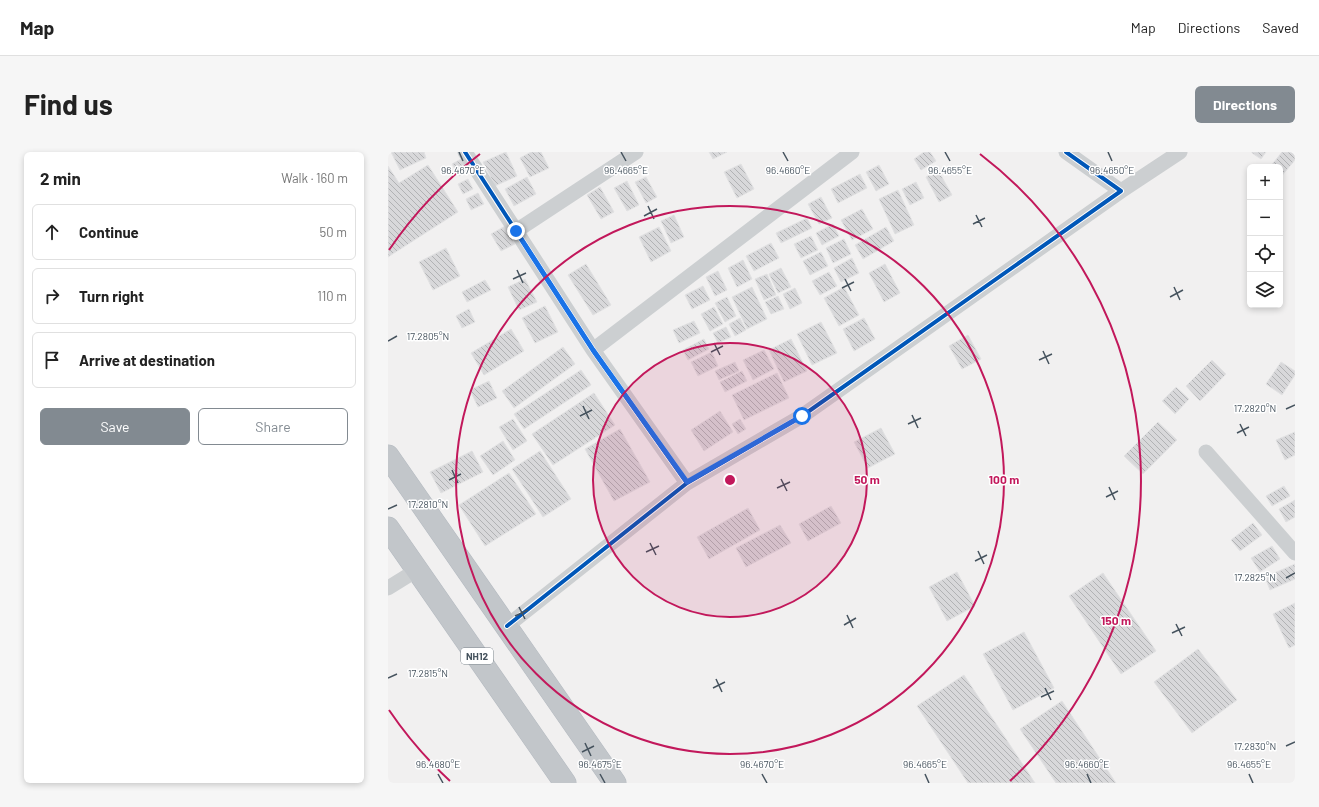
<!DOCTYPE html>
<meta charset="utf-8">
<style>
body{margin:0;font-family:Barlow,sans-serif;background:#f6f6f6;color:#222}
.controls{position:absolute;right:12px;top:12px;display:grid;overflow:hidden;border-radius:6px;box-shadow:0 2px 6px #0003}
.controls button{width:36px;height:36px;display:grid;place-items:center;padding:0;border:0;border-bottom:1px solid #e0e0e0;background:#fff;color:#222;font:20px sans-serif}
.stop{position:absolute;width:12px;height:12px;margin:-9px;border:3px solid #1a73e8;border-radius:50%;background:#fff}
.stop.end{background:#1a73e8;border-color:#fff;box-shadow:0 1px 4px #0008}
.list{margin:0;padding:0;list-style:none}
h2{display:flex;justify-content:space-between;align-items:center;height:52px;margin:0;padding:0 16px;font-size:17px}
h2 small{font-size:13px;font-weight:400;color:#767676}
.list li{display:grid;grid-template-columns:26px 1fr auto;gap:12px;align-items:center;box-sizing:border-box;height:56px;margin:0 8px 8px;padding:0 8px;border:1px solid #e0e0e0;border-radius:6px}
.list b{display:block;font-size:15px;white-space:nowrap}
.list em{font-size:13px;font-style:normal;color:#767676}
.actions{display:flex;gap:8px;padding:12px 16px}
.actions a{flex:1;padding:9px 0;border:1px solid #828a91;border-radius:6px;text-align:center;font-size:14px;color:#828a91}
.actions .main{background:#828a91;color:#fff}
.icon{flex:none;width:22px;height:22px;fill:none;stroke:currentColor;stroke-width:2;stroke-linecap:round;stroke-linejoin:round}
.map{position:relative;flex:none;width:907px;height:631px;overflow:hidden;border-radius:6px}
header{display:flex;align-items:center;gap:24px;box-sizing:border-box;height:56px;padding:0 20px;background:#fff;border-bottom:1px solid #e0e0e0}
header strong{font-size:19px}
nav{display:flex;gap:22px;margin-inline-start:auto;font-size:14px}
.intro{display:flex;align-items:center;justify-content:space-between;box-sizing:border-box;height:96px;padding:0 24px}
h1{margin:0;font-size:28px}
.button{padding:10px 18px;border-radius:6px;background:#828a91;color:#fff;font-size:14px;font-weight:700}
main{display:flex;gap:24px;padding:0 24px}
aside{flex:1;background:#fff;border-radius:6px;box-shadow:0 2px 6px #0003}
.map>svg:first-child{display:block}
.building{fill:url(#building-back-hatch);stroke:#e2e2e3}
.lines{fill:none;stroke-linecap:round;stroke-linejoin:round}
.trunk-casing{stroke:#b4bac0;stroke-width:23}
.minor{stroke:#cccfd1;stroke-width:15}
.trunk{stroke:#c2c6ca;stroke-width:22}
.cycleway-casing{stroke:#fff;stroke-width:6}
.cycleway{stroke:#0057b8;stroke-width:4}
.route{stroke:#1a73e8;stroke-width:5}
.ticks{fill:none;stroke:#46535e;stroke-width:1.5}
.ring{fill:none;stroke:#c2185b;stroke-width:2}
.labels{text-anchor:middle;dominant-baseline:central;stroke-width:3;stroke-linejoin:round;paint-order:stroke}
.shield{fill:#fff;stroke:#7e878e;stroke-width:1}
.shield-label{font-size:10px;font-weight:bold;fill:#46535e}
.ticks-label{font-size:10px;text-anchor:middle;fill:#46535e;stroke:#fff;stroke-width:3;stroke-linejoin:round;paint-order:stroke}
.centre{fill:#c2185b;stroke:#fff;stroke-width:2}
.ring-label{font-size:12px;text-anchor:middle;font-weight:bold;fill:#c2185b;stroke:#fff;stroke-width:3;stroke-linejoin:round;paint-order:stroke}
</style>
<header>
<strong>Map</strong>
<nav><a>Map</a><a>Directions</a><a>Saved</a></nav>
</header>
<div class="intro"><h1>Find us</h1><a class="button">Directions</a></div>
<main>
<aside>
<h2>2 min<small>Walk · 160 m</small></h2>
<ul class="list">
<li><svg class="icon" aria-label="ahead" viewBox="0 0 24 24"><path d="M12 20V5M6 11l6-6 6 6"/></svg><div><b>Continue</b></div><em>50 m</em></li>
<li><svg class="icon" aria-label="right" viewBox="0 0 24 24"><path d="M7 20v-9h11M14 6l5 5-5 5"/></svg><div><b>Turn right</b></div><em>110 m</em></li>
<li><svg class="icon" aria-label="arrive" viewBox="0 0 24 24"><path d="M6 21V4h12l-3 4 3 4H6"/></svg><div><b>Arrive at destination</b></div></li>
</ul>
<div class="actions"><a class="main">Save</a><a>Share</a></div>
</aside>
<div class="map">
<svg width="907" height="631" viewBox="0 0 907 631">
<defs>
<pattern id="building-back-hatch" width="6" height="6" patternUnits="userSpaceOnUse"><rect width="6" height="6" fill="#d8d8da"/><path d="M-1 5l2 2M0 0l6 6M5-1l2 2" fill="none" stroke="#b1b2b4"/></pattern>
</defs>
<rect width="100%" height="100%" fill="#f1f0f0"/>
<path class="building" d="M 3,0 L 36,0 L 38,6 L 12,18 Z
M 118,0 L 129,24 L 107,34 L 95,10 Z
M 143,0 L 153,0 L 161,16 L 142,25 L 132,6 Z
M 321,0 L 339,0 L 325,7 Z
M 536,0 L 542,0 L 548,9 L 533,18 L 526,7 Z
M 864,0 L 878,0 L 873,7 L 864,1 Z
M 894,0 L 907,0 L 907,8 L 892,26 L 892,15 L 882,15 Z
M 75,6 L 82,19 L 71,24 L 64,12 Z
M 353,12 L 366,37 L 349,46 L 336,20 Z
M 40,13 L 70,60 L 0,105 L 0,14 L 11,31 Z
M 491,13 L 501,32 L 488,39 L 478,20 Z
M 550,18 L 564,43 L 551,50 L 538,25 Z
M 472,22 L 479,36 L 450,51 L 443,37 Z
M 139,25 L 148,42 L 126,54 L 117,37 Z
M 258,25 L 269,45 L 258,51 L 247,30 Z
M 80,27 L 85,37 L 75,42 L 70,32 Z
M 239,29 L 251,53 L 239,59 L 226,36 Z
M 528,30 L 536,46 L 522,53 L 514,37 Z
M 212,35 L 226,60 L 213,67 L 199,43 Z
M 510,38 L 526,73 L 507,82 L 491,47 Z
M 90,41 L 96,52 L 83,58 L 78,47 Z
M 433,45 L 444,66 L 431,72 L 420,52 Z
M 474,57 L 485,77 L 464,88 L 453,68 Z
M 286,63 L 296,85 L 283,91 L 273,69 Z
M 419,66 L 424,76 L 393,91 L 388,81 Z
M 445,72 L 451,84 L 434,93 L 428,81 Z
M 117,74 L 127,92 L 113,99 L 103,82 Z
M 271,75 L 283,99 L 263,110 L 251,85 Z
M 498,75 L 506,89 L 475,107 L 467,93 Z
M 423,84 L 430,98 L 413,106 L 406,92 Z
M 456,87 L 463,102 L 445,111 L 438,96 Z
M 383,91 L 391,106 L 366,119 L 358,104 Z
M 58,96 L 72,124 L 45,138 L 31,110 Z
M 433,100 L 440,114 L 422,123 L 415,109 Z
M 464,106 L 471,121 L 453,130 L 446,116 Z
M 355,108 L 364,127 L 349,135 L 340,116 Z
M 198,112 L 223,153 L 205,163 L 180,123 Z
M 497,112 L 512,141 L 496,150 L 481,121 Z
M 393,116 L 403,135 L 390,141 L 381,122 Z
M 330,119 L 339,138 L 327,144 L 318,125 Z
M 441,120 L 449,134 L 432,143 L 424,129 Z
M 379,122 L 388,143 L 376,148 L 367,127 Z
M 137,127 L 149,150 L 131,158 L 120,135 Z
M 97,128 L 103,138 L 79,150 L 74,140 Z
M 315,134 L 322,148 L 304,157 L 297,143 Z
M 364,135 L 379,167 L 359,177 L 344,145 Z
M 456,135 L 471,163 L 451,174 L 436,146 Z
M 407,136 L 414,151 L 402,157 L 395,142 Z
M 390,144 L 396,157 L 383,162 L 377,150 Z
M 339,145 L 348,164 L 337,170 L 327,151 Z
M 157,154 L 170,180 L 147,191 L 134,166 Z
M 326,155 L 335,172 L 322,179 L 313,162 Z
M 81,157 L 87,170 L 74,176 L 68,164 Z
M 352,166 L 358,178 L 347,184 L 341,172 Z
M 476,166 L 487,187 L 466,199 L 455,177 Z
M 306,169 L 312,181 L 291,191 L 285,178 Z
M 433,170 L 449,201 L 424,213 L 409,182 Z
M 338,175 L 343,185 L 330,191 L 325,181 Z
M 123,177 L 136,199 L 96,223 L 83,201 Z
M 580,183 L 593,207 L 574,217 L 561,194 Z
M 316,187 L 321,197 L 300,208 L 295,198 Z
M 403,187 L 419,219 L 396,230 L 381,198 Z
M 175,195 L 187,212 L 126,256 L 114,239 Z
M 376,198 L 386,217 L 365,228 L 355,208 Z
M 324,200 L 330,214 L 310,224 L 303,210 Z
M 824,208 L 838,222 L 812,249 L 798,234 Z
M 347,210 L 351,219 L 331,228 L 327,219 Z
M 893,210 L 907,219 L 907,223 L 894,243 L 878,232 Z
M 193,218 L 203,233 L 136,277 L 126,262 Z
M 354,219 L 359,229 L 337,240 L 332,230 Z
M 389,221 L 401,246 L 356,268 L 344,243 Z
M 101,229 L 109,246 L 90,255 L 82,238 Z
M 788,235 L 801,247 L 787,262 L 774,249 Z
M 206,241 L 227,273 L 165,313 L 144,282 Z
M 332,259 L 345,280 L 316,299 L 303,278 Z
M 125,267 L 139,289 L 125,298 L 111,275 Z
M 352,267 L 358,277 L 350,282 L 344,272 Z
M 770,270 L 789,288 L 755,322 L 736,304 Z
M 493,276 L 507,302 L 480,316 L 466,290 Z
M 232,277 L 262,330 L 226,349 L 197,297 Z
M 907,280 L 907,303 L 897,308 L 888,288 Z
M 115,289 L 127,308 L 105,323 L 92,304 Z
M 84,299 L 95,320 L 53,341 L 42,320 Z
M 152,299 L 183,347 L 155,365 L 124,317 Z
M 121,321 L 148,362 L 97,394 L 71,353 Z
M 896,334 L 902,344 L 884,354 L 878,344 Z
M 907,348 L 907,365 L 898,370 L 891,357 Z
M 443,354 L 453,371 L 420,389 L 411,372 Z
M 360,356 L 372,378 L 321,407 L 309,385 Z
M 865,371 L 874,383 L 852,399 L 843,388 Z
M 392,373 L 403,391 L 358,415 L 348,396 Z
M 884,394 L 892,407 L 872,420 L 863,406 Z
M 907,412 L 907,427 L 882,438 L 877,425 Z
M 569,420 L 587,454 L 559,469 L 541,435 Z
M 715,421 L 768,499 L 733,522 L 681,444 Z
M 907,451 L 907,493 L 901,496 L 885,462 Z
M 636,480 L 666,536 L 625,558 L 595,502 Z
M 810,497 L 849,548 L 804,581 L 766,530 Z
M 576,523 L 647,631 L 580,631 L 529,554 Z
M 674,549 L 728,631 L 668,631 L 632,577 Z"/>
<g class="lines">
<defs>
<path id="trunk" d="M 0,304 L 227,631
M 0,376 L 177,631"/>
</defs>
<use href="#trunk" class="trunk-casing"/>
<path class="minor" d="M 77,0 L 205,198 L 299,331
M 733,39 L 792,0
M 128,79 L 248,0
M 205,198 L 464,0
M 818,300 L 907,401
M 0,436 L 29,418
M 119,474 L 299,331 L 414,264 L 733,39 L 678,0"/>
<use href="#trunk" class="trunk"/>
<defs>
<path id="cycleway" d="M 77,0 L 205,198 L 299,331
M 119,474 L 299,331 L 414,264 L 733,39 L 678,0"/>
</defs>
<use href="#cycleway" class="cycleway-casing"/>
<use href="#cycleway" class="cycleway"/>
</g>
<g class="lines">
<path class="route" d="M 128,79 L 205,198 L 299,330 L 414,264"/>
</g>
<path class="ticks" d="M 71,0 L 75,9M 233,0 L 238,9M 395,0 L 400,9M 557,0 L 562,9M 720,0 L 724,9M 260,54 L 266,67M 588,63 L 594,75M 256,64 L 269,57M 585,72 L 597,66M 129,118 L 135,131M 125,127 L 138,121M 457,127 L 463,139M 786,135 L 792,148M 454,136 L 466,130M 782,145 L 795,138M 0,189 L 9,184M 326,191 L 332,203M 655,199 L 661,212M 323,200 L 335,194M 651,208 L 664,202M 195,254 L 201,267M 898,257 L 907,253M 524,263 L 530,276M 192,264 L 204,258M 520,272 L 533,266M 852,272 L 858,284M 849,281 L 861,275M 64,318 L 70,331M 393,327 L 399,339M 61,328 L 73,322M 721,335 L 727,348M 389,336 L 402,330M 718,345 L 730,339M 0,357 L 9,353M 262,391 L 268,403M 590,399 L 596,412M 258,400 L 271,394M 587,409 L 599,403M 898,426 L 907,421M 131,455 L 137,467M 459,463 L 465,476M 127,464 L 140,458M 788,472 L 794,484M 456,473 L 468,466M 784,481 L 797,475M 0,526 L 9,522M 328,527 L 334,540M 325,536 L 337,530M 657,536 L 663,548M 653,545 L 666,539M 197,591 L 203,604M 898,594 L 907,590M 194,600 L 206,594M 50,622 L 55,631M 212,622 L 217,631M 374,622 L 379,631M 537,622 L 541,631M 699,622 L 703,631M 861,622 L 865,631"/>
<circle cx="342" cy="328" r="137" fill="#c2185b" fill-opacity=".12"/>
<g class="ring">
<circle cx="342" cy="328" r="137"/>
<circle cx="342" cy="328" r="274"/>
<path d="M62 629A411 411 0 0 1 1 558M1 98A411 411 0 0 1 92 2M592 2A411 411 0 0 1 622 629"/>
</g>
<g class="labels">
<rect class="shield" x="73" y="496" width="32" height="16" rx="3"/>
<g class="shield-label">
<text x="89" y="504">NH12</text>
</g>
</g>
<g class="ticks-label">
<text x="75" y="22">96.4670°E</text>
<text x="238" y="22">96.4665°E</text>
<text x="400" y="22">96.4660°E</text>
<text x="562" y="22">96.4655°E</text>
<text x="724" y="22">96.4650°E</text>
<text x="40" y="188">17.2805°N</text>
<text x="867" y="260">17.2820°N</text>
<text x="40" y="356">17.2810°N</text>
<text x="867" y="429">17.2825°N</text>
<text x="40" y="525">17.2815°N</text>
<text x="867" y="598">17.2830°N</text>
<text x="50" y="616">96.4680°E</text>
<text x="212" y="616">96.4675°E</text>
<text x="374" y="616">96.4670°E</text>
<text x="537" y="616">96.4665°E</text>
<text x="699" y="616">96.4660°E</text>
<text x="861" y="616">96.4655°E</text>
</g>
<circle cx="342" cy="328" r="6" class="centre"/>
<g class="ring-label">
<text x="479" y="332">50 m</text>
<text x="616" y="332">100 m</text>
<text x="728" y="473">150 m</text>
</g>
</svg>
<div class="controls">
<button>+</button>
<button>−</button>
<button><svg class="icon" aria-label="locate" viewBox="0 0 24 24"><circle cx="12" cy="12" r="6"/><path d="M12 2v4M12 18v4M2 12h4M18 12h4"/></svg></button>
<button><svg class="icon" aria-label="layers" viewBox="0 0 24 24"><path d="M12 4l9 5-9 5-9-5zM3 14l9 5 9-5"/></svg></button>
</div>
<div class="stop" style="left:414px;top:264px"></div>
<div class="stop end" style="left:128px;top:79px"></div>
</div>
</main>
